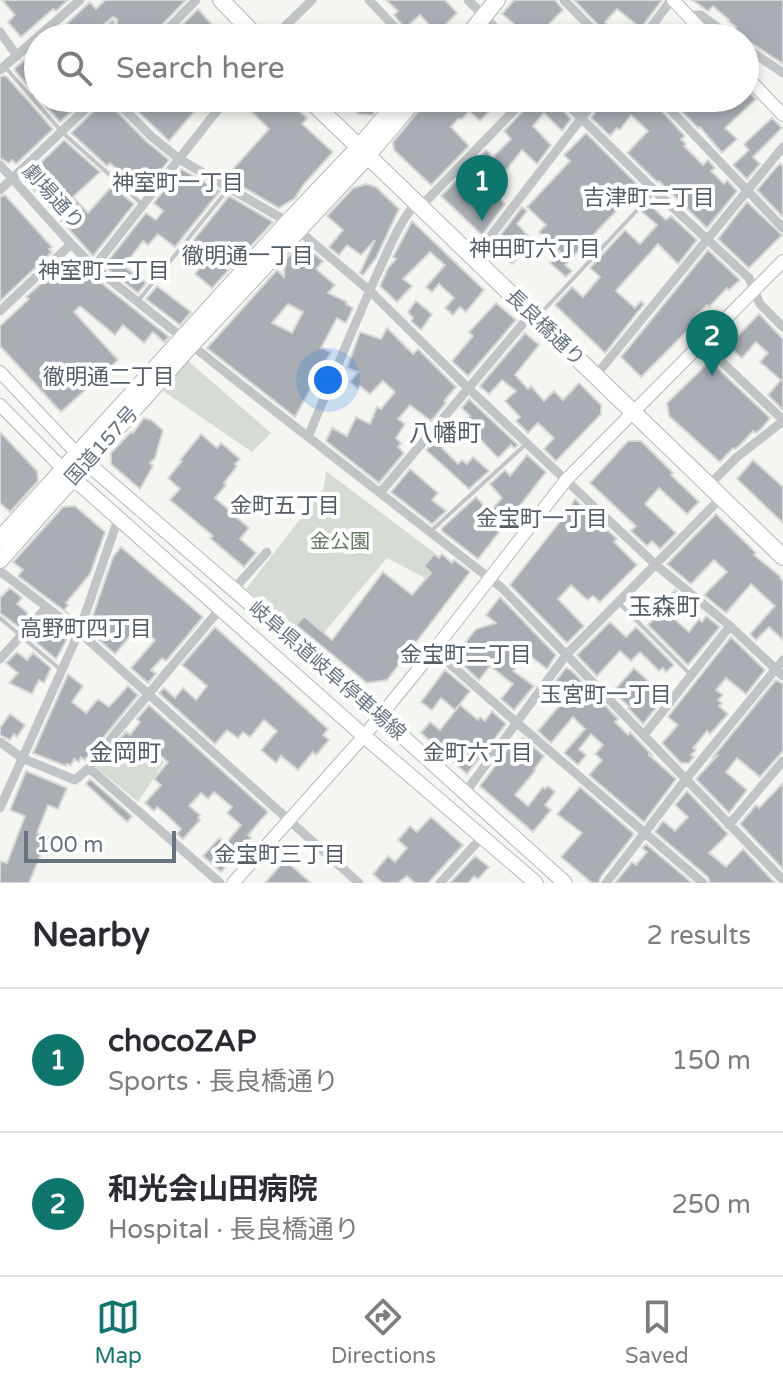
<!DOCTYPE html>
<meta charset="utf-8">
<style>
body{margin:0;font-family:"Varela Round","Noto Sans JP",sans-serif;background:#f2f2f3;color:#2b2b33}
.scale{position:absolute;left:24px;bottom:20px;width:152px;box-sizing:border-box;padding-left:8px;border:4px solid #667482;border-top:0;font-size:22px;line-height:28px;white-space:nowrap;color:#667482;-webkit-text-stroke:6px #fff;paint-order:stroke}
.you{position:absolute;left:328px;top:380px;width:28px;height:28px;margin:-20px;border:6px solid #fff;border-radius:50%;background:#1a73e8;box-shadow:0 0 0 12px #1a73e833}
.badge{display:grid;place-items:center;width:52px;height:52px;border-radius:50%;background:#0f766e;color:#fff;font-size:26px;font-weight:700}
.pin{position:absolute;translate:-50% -66px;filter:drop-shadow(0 2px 4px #0008)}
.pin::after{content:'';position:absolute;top:42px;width:28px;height:24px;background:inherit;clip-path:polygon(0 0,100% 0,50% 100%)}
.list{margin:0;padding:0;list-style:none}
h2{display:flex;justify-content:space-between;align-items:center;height:104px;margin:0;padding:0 32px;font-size:34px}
h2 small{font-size:26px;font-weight:400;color:#7c7c81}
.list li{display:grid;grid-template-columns:52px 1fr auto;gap:24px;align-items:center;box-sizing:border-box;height:144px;padding:0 32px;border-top:2px solid #e1e1e2}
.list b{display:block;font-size:30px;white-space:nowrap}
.list p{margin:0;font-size:26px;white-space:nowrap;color:#7c7c81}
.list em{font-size:26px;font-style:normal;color:#7c7c81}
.icon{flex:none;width:44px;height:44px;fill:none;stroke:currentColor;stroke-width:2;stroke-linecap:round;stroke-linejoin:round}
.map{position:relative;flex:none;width:783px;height:883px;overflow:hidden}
.search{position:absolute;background:#fff;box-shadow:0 4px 12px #0003;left:24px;right:24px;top:24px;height:88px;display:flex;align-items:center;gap:20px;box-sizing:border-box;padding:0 28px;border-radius:44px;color:#7c7c81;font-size:30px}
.sheet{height:392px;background:#fff}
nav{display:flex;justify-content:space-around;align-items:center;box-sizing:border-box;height:112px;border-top:2px solid #e1e1e2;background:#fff;font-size:22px;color:#7c7c81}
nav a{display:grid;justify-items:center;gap:4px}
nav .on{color:#0f766e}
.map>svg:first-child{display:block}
.green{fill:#d6dcd3}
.building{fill:#a8aeb4;stroke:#d7d7d5;stroke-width:2;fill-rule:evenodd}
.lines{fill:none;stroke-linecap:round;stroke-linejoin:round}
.secondary-casing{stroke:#b4b8bc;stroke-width:14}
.primary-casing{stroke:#b4b8bc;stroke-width:16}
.highway-casing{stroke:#b4b7ba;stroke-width:18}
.lane{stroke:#c1c5c8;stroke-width:4}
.street{stroke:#c1c5c8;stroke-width:9}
.secondary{stroke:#fff;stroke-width:12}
.primary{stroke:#fff;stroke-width:14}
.highway{stroke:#fff;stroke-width:16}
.labels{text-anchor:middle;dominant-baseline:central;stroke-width:8;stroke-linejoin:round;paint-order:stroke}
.street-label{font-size:20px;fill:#667482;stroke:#fff}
.park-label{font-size:20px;fill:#687a64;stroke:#fff}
.neighbourhood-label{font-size:22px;fill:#535e68;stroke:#fff}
.quarter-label{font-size:24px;fill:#535e68;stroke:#fff}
</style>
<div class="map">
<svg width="783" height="883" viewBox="0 0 783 883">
<rect width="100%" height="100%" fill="#f5f6f2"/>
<path class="green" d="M 187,360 L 271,433 L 252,452 L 163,391 Z
M 326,471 L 444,560 L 427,579 L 387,558 L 312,647 L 246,589 L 324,488 Z
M 126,730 L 164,762 L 138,802 L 93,765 Z"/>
<path class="building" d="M 2,0 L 68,0 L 56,11 L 53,9 L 21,37 L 8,22 L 15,15 Z
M 105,0 L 186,0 L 154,33 L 152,38 L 103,38 L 117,24 L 117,19 L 113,17 L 93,34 L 91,38 L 66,38 L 61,29 L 90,2 L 96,9 Z
M 386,0 L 445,0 L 457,13 L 443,27 L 445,28 L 438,34 L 420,15 L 405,28 L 394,15 L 398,11 Z
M 514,0 L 555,0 L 563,10 L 548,25 L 554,31 L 547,38 L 520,38 L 525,33 L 502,14 Z
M 574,0 L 662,0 L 641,28 L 617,9 L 605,22 L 620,38 L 608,38 L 606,33 Z
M 692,0 L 783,0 L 783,64 L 739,35 L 734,30 L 736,27 L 728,21 L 729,20 L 713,6 L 708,11 Z
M 198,9 L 224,38 L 169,38 Z
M 38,49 L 38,86 L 32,90 L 15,71 L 15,68 Z
M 4,76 L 7,77 L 53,129 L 16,164 L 12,160 L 9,163 L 0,158 L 0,77 Z
M 745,88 L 756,99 L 725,128 L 737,139 L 722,153 L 700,127 L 698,128 L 669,98 L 683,98 L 685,100 L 688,98 L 745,98 Z
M 39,98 L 86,98 L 60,122 Z
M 104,98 L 146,141 L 169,160 L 143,193 L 110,163 L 107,166 L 71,133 L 102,103 Z
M 124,98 L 217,98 L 206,112 L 198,107 L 169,141 Z
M 262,98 L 285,98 L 307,118 L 302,124 L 333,152 L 303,185 L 295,198 L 279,208 L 226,177 L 269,129 L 250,110 Z
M 340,98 L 385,98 L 372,115 L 359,114 Z
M 429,98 L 516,98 L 508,106 L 501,99 L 480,121 L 469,111 L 462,119 L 458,119 L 451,127 L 469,146 L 431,185 L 394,150 L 393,142 Z
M 533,98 L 554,98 L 556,103 L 571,119 L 562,131 L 544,113 L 533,126 L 551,145 L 537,164 L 522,150 L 507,169 L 488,187 L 505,204 L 482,235 L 441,196 L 486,150 L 493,157 L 511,139 L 504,131 L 531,103 Z
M 606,98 L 652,98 L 654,103 L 685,136 L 681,139 L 686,144 L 684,146 L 703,165 L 708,160 L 715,168 L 711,171 L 724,184 L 727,180 L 737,191 L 707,228 L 659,181 L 657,182 L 627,153 L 648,131 L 631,115 L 620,130 L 617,128 L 610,136 L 591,118 Z
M 772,118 L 782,128 L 753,157 L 760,164 L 747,179 L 733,165 L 749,150 L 744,144 Z
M 586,133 L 646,193 L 635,205 L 620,189 L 608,201 L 617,210 L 565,265 L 572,271 L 566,277 L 550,263 L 560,252 L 539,232 L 546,225 L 527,207 L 570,161 L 564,155 Z
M 64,140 L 100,172 L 73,197 L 88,213 L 112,186 L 134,204 L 93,256 L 24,179 Z
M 780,163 L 783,167 L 783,217 L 757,190 Z
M 181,169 L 220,191 L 175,247 L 158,234 L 148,245 L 143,241 L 124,266 L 146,283 L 138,293 L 104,266 L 146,213 L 156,220 L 163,211 L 154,203 Z
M 366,184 L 376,187 L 399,209 L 376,258 L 363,275 L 360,273 L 375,240 L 361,255 L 347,245 L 339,255 L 329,247 L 343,230 L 327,216 L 353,188 Z
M 5,195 L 52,247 L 49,249 L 52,252 L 0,301 L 0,197 Z
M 229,196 L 273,222 L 212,288 L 195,274 L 205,261 L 188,247 Z
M 747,202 L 782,235 L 749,268 L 718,239 Z
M 649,204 L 666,220 L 671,216 L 697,240 L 678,264 L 658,244 L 620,286 L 616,291 L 635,308 L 641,301 L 644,304 L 605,353 L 555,305 L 572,287 L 583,297 L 600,277 L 590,268 L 625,230 L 640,244 L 657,225 L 642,212 Z
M 522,207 L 527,211 L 517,224 L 534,242 L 512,264 L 493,245 Z
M 412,221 L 484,290 L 466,312 L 460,307 L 453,315 L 445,308 L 454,298 L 439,284 L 432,292 L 426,287 L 445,265 L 430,252 L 403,279 L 412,286 L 397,302 L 380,286 L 388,268 L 396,259 L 393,257 Z
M 302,243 L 323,261 L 316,269 L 335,285 L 328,293 L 347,302 L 346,304 L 353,308 L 346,323 L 337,318 L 321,348 L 331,352 L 295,417 L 207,348 L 277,270 L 284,277 L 285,260 ZM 288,304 L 303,312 L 292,333 L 272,323 Z
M 708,250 L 740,280 L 729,290 L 727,288 L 709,307 L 707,305 L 694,318 L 697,321 L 641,377 L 621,357 Z
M 68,259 L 75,259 L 84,269 L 169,337 L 164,342 L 153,332 L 144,343 L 123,325 L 115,335 L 80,306 L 74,312 L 118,360 L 61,412 L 0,346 L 0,326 L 29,299 L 26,297 Z
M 157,286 L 191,312 L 180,325 L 146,299 Z
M 416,301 L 432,314 L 421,330 L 411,321 L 413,318 L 408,312 Z
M 496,303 L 516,320 L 468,376 L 452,361 L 473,336 L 469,332 Z
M 759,314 L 783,339 L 783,410 L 768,395 L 781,380 L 760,362 L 768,353 L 756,342 L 742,358 L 728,346 Z
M 387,328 L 413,354 L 418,349 L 456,387 L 444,401 L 446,403 L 431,421 L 410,405 L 398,419 L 405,424 L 396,438 L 401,443 L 398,447 L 404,453 L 379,483 L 326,441 L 332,428 L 347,436 L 356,417 L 370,424 L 377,407 L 381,409 L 395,392 L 383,381 L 370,394 L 360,386 L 358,389 L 350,382 L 358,372 L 347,368 L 360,332 L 381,339 Z
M 525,333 L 539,345 L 515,375 L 528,389 L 531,386 L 544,401 L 554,391 L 563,400 L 579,383 L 601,405 L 601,414 L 556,461 L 544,449 L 554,438 L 538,423 L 528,433 L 516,421 L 520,417 L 505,401 L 516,391 L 502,380 L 489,394 L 480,386 Z
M 710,361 L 770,418 L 762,428 L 756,433 L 753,431 L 740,445 L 735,449 L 733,448 L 720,462 L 669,416 L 667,403 Z
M 469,399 L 518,445 L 514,448 L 511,445 L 498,458 L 469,427 L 458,438 L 453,432 L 470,416 L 462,408 Z
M 144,418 L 151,420 L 163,430 L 155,458 L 150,463 L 153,466 L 140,489 L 111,464 L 111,453 L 131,432 L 133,433 Z
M 0,432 L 37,471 L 38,481 L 10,512 L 0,503 Z
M 441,432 L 449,440 L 442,448 L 458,464 L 462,460 L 467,464 L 473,457 L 489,471 L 469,489 L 426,450 Z
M 201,434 L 217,448 L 221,443 L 240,459 L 235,464 L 237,466 L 224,483 L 226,485 L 215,498 L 230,511 L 233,507 L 241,513 L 237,518 L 249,528 L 240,539 L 256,553 L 244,567 L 210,538 L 213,536 L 170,500 L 180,489 L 168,478 L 182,461 L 180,460 Z
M 628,441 L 641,441 L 673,473 L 671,475 L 699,502 L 687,514 L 659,488 L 645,504 L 676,533 L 660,549 L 652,541 L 647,546 L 631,531 L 636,526 L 590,483 Z
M 527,455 L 546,472 L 478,559 L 442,531 L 442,528 L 476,497 L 490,512 L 502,498 L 490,484 L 505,470 L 510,476 Z
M 753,460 L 783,487 L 783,523 L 737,479 Z
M 410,469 L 438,493 L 432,500 L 446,511 L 432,524 L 391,492 Z
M 575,499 L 617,539 L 614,542 L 637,565 L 600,602 L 593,596 L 587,600 L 571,585 L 558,599 L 584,626 L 567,643 L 510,585 L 566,514 Z
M 75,506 L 105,532 L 90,574 L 66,603 L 68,605 L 64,610 L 70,615 L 18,576 L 23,570 L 13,562 L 63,507 Z
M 716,514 L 748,545 L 756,553 L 754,555 L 781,577 L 780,578 L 783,581 L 783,640 L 769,627 L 756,640 L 750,634 L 775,606 L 751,584 L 726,613 L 704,595 L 727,572 L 714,560 L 691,584 L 667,564 Z
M 121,547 L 203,617 L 166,661 L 162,658 L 151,670 L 156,674 L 148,683 L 131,668 L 155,640 L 143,630 L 141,633 L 136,629 L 115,654 L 88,630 L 113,557 Z
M 434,554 L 439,558 L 442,554 L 452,563 L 454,560 L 470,572 L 387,680 L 367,683 L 296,625 L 304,616 L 332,640 L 383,572 L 412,595 L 431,573 L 424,566 Z
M 10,588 L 22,598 L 17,604 L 30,615 L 19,627 L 0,613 L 0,598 Z
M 675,590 L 687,601 L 673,618 L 689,632 L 699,619 L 702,622 L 706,616 L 720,627 L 688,665 L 648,625 L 667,605 L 665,603 Z
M 500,597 L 556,655 L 547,669 L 528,654 L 513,671 L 534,686 L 514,710 L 501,699 L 513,684 L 490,666 L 479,680 L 454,657 L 476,629 L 496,623 L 486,615 Z
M 48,617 L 60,627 L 58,629 L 67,639 L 56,659 L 30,637 Z
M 610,622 L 626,637 L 636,627 L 674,665 L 666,672 L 663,668 L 659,671 L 640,652 L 631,661 L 620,651 L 597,676 L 577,655 Z
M 215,627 L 328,729 L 323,735 L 329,740 L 316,755 L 313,752 L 298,770 L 281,756 L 276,763 L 261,750 L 277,731 L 264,720 L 250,737 L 243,732 L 238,738 L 227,730 L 215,744 L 159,693 L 164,688 L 175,698 L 183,688 L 196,700 L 207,686 L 182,665 Z
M 731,637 L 765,670 L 746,694 L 726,678 L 716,690 L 723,695 L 718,700 L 722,703 L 719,706 L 728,714 L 710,734 L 707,731 L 693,748 L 696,750 L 691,755 L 694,757 L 689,763 L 681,763 L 662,743 L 678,725 L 668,717 Z
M 17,652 L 27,660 L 33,653 L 51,668 L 44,683 L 39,680 L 32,694 L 9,683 L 18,673 L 6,663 Z
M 566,668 L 571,670 L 618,719 L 615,722 L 628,735 L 630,732 L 652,755 L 648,754 L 676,779 L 644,822 L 589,775 L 602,760 L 595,754 L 603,745 L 591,734 L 579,749 L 586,755 L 578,765 L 564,753 L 585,729 L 573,717 L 551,743 L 538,731 L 559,706 L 546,694 Z
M 634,668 L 661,693 L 655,699 L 659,704 L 643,724 L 628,708 L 630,707 L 613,692 Z
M 445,670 L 470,691 L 455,710 L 441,698 L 432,710 L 421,702 Z
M 68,674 L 83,686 L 72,702 L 86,713 L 98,699 L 109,707 L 128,686 L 138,695 L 85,760 L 81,757 L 79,762 L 74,759 L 71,765 L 67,764 L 66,766 L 33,753 Z
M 776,680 L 783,684 L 783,751 L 760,777 L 737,758 L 726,772 L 747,790 L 729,813 L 696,779 L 717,756 L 713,757 Z
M 149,705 L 268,812 L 248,835 L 251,838 L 221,872 L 203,856 L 219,838 L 225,843 L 227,842 L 241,825 L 227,813 L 232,807 L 214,792 L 208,799 L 201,793 L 189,806 L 200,815 L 198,818 L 200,820 L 183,839 L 177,834 L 181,829 L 169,817 L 157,807 L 154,811 L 145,803 L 161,785 L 154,779 L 168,762 L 144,741 L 134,752 L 119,740 L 126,732 L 130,735 L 140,722 L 137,719 Z
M 460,705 L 478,720 L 480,717 L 485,721 L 492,711 L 506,724 L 467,774 L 421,733 L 430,722 L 440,730 Z
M 10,714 L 25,725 L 17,737 L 14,734 L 10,740 L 0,735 L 0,728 Z
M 523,738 L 544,756 L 534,770 L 535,771 L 515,795 L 528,806 L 543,787 L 545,789 L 548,786 L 555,792 L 545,805 L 551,810 L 533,832 L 480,786 L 509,748 L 512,750 Z
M 26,771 L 67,788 L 58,809 L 48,805 L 37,833 L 48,837 L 29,883 L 0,883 L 0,861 L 7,863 L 25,816 L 10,810 Z
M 90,779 L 132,816 L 127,822 L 86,784 Z
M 783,783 L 783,869 L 740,824 L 756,805 L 759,808 Z
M 580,787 L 634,834 L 600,878 L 599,883 L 592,883 L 561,857 L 582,833 L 557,814 Z
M 687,791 L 728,834 L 709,853 L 726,867 L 743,849 L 775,883 L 710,883 L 708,877 L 655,832 L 663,821 L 675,831 L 688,817 L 675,805 Z
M 431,817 L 463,845 L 428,883 L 415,883 L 407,876 L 398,883 L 383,883 L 373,874 L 388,856 L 395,862 L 407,848 L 398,840 L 410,826 L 417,832 Z
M 646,844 L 692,883 L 615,883 L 632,862 L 636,865 L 647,852 L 642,848 Z
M 475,856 L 489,867 L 478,879 L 474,876 L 468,883 L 450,883 Z
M 285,860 L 311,883 L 265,883 Z"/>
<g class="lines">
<defs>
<path id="secondary" d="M 673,0 L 709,38
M 745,75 L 783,115
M 0,372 L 83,460
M 0,405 L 67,473
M 233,883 L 364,736 L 434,650 L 566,480 L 783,261"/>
<path id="primary" d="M 86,462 L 380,716 L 565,883
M 73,478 L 364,736 L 536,883"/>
<path id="highway" d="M 221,0 L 258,38
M 466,38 L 497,0
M 308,98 L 783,557
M 0,539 L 288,222 L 359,147 L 401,98
M 0,560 L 191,345 L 361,163 L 416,98"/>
</defs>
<use href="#secondary" class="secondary-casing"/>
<use href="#primary" class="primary-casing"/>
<use href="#highway" class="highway-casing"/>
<path class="lane" d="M 96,38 L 113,22
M 5,67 L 62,132 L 142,204
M 31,97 L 38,91
M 138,301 L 229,188
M 542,312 L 655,191
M 431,531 L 525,445
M 620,604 L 690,674
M 0,618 L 61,670"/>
<path class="street" d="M 369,0 L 405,38
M 468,0 L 477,9
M 564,0 L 601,38
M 484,16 L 505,38
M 688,16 L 701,15 L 732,38
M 49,27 L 59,38
M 0,32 L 17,56
M 159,38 L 196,0
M 273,38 L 312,0
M 643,38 L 671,0
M 745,47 L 783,73
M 0,70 L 80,0
M 113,98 L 151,136 L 179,159 L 288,222
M 561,98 L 655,191 L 749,278 L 760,304 L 783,327
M 659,98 L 783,228
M 0,165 L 71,244 L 94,267 L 239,383 L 502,588 L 783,880
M 0,190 L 97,98
M 427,200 L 526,98
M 298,230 L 370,291 L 468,388 L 656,565 L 730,626 L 783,676
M 479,251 L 597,98
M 94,267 L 227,98
M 0,311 L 71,244
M 702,343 L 783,420
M 601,369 L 783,147
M 308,437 C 331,382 353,327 378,272 C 389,249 399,222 417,202
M 715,479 L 737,457 L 783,421
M 380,493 L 531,314
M 0,571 L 79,632 L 359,883
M 234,589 L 267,552
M 434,650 L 516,722 L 703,883
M 0,659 L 47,607
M 644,735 L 730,626
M 0,742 L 22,758 L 75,780 L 89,768 L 114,735 L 220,609
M 89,768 L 220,883
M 465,793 L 566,655 L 722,497
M 0,808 L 79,632 L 118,519
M 729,825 L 783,761
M 440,883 L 482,837
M 606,883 L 686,779 L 783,660"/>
<use href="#secondary" class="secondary"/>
<use href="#primary" class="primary"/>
<use href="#highway" class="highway"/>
</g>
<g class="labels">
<g class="street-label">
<text transform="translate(53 197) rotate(48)">劇場通り</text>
<text transform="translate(545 328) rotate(44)">長良橋通り</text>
<text transform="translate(102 446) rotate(-48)">国道157号</text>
<text transform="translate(327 671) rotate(41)">岐阜県道岐阜停車場線</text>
</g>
<g class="park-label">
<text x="340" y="542">金公園</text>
</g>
<g class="neighbourhood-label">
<text x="178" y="183">神室町一丁目</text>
<text x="649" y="198">吉津町二丁目</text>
<text x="535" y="249">神田町六丁目</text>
<text x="248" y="256">徹明通一丁目</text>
<text x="104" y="271">神室町二丁目</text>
<text x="109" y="377">徹明通二丁目</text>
<text x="285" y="506">金町五丁目</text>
<text x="542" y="519">金宝町一丁目</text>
<text x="86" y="629">高野町四丁目</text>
<text x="466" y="655">金宝町二丁目</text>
<text x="606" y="695">玉宮町一丁目</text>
<text x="478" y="753">金町六丁目</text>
<text x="280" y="855">金宝町三丁目</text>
</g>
<g class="quarter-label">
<text x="445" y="433">八幡町</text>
<text x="664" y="607">玉森町</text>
<text x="125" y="753">金岡町</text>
</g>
</g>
</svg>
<div class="scale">100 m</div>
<div class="you"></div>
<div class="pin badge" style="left:482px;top:221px">1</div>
<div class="pin badge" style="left:712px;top:376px">2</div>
<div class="search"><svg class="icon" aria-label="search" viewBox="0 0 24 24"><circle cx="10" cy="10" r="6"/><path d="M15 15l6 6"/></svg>Search here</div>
</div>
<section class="sheet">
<h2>Nearby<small>2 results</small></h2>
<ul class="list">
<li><span class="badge">1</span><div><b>chocoZAP</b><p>Sports · 長良橋通り</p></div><em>150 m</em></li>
<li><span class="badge">2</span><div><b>和光会山田病院</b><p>Hospital · 長良橋通り</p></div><em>250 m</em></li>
</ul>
</section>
<nav>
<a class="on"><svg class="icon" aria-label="map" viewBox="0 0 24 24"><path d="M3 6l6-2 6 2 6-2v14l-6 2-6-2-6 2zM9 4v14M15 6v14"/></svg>Map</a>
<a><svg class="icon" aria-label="directions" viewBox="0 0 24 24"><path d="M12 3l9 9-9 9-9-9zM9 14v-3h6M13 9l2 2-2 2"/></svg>Directions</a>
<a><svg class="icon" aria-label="saved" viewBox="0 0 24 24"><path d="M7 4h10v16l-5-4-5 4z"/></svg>Saved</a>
</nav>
